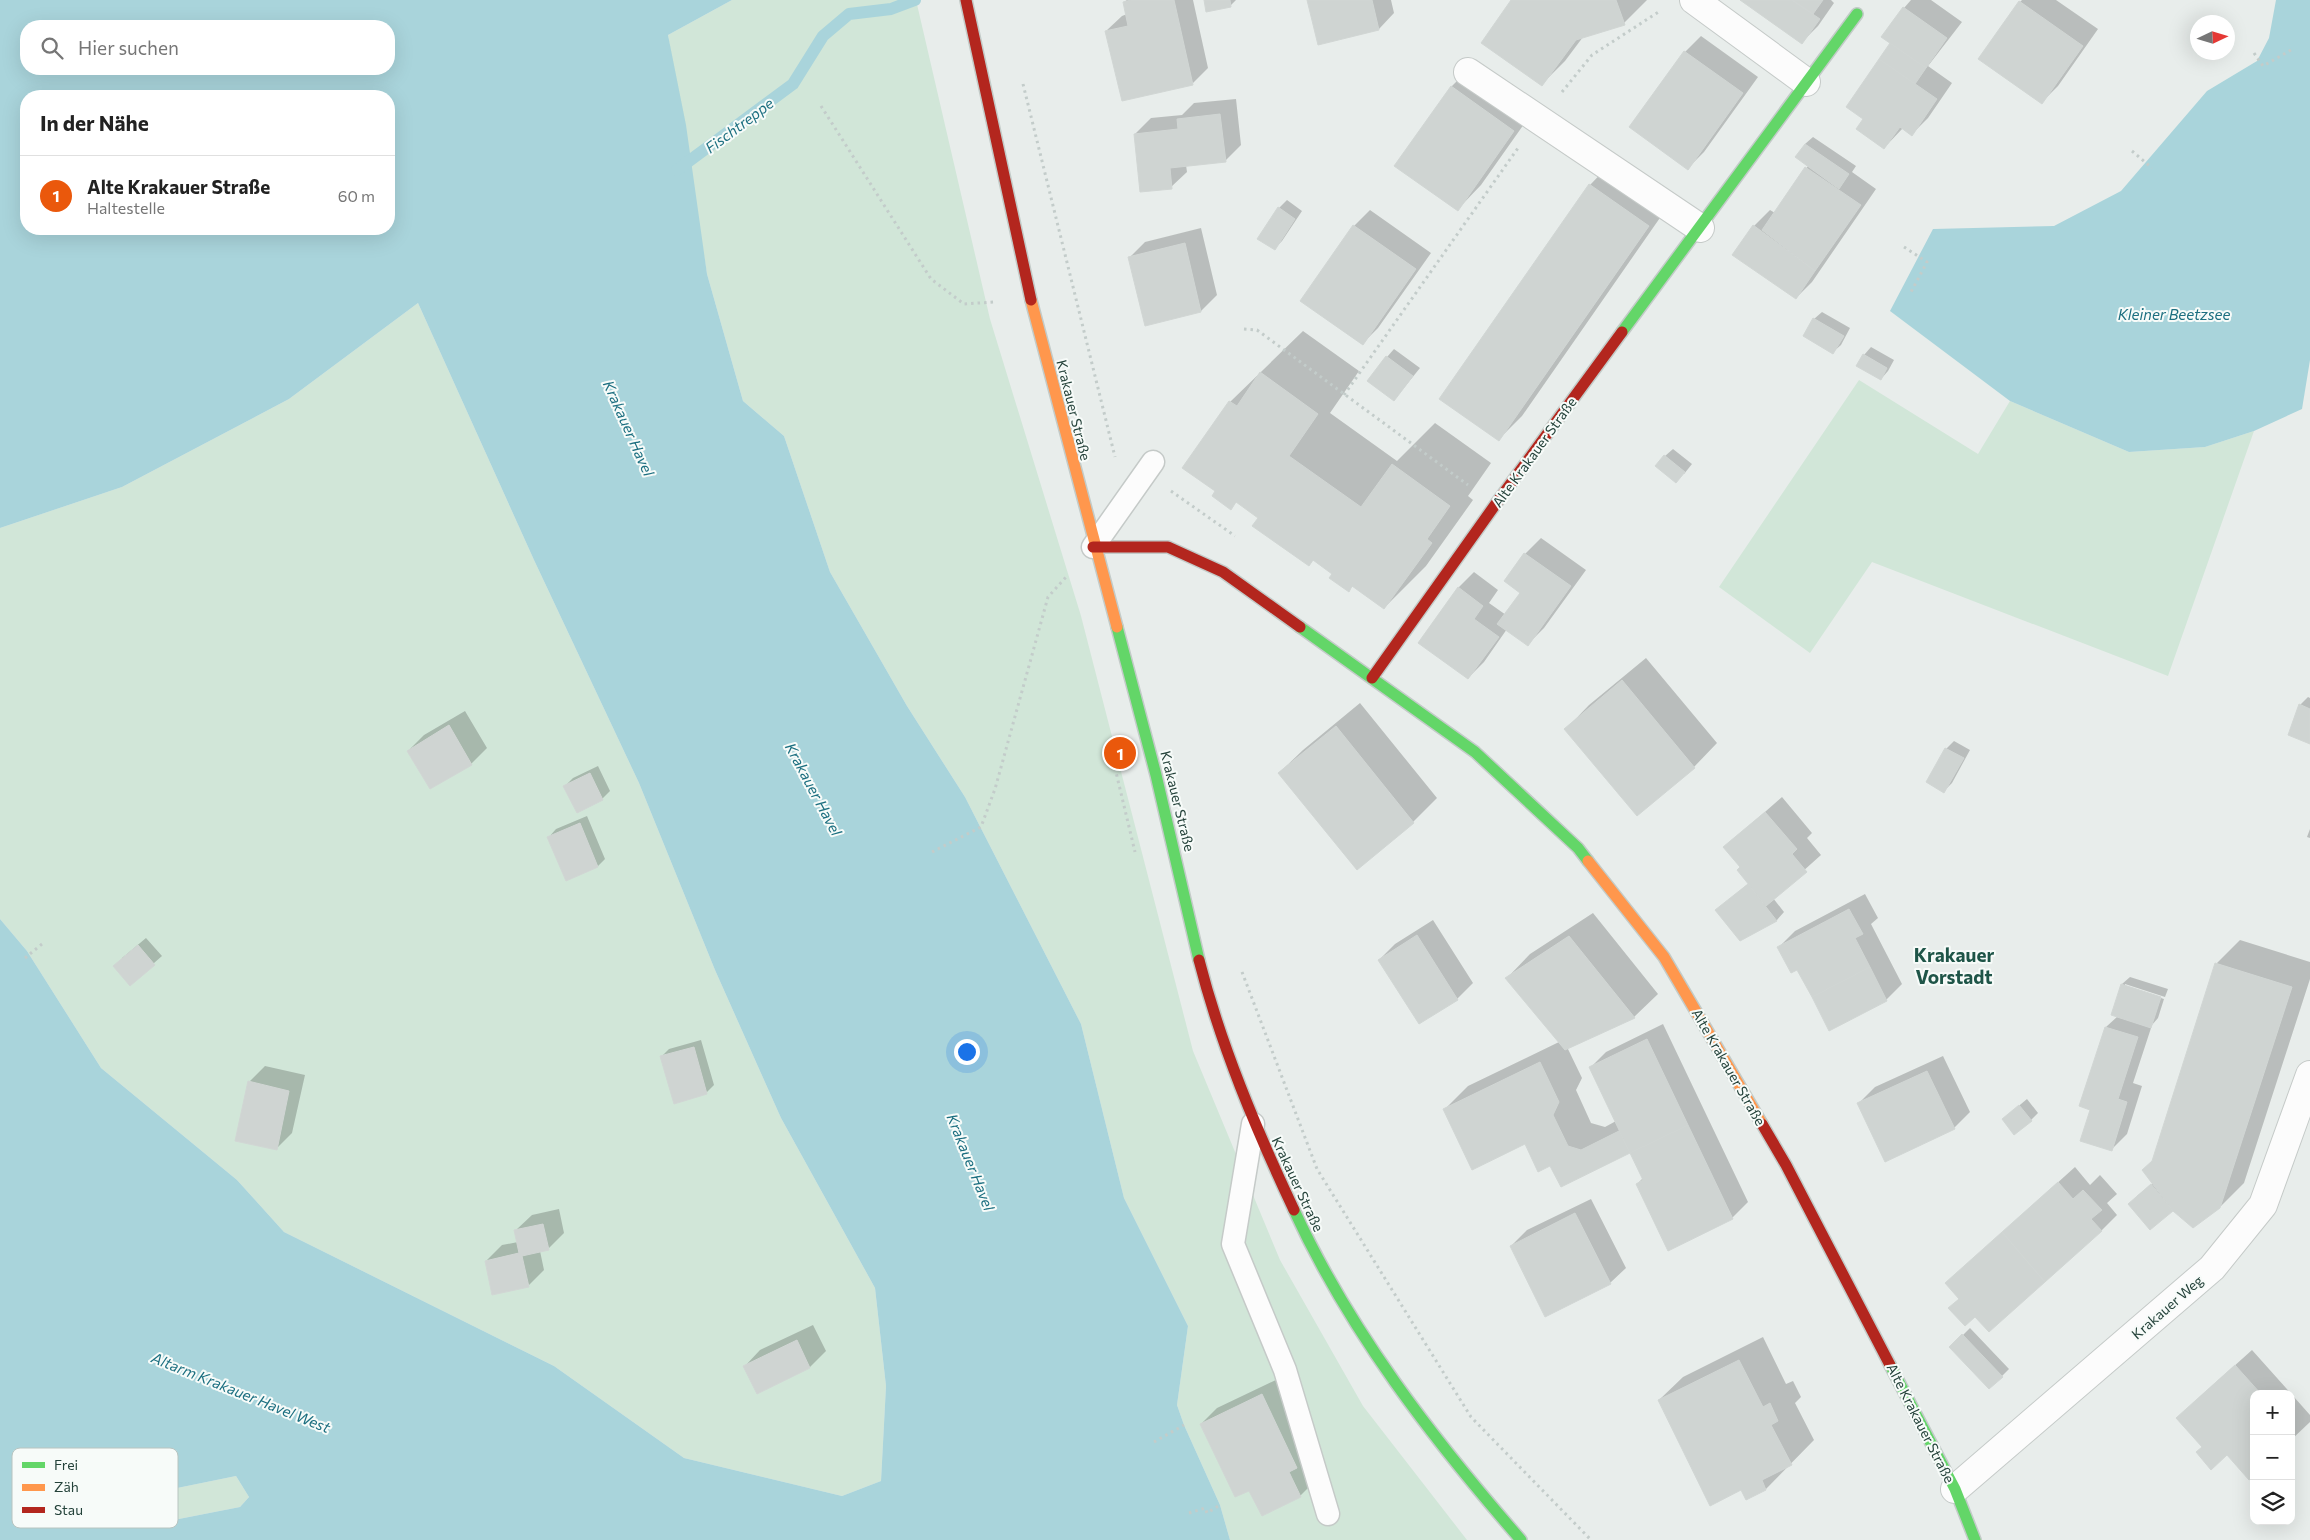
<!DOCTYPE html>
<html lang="de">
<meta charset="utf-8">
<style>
body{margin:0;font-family:Commissioner,sans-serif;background:#f6f6f6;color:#222}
.controls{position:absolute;right:15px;bottom:15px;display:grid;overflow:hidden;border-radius:10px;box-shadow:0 5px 20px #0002}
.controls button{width:45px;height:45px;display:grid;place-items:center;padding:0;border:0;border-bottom:1px solid #e0e0e0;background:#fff;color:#222;font:25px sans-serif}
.compass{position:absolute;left:2190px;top:15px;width:45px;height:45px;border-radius:50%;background:#fff;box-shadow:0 5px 20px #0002;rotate:86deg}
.you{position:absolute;left:966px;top:1051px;width:18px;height:18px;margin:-12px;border:4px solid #fff;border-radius:50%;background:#1a73e8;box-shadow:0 0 0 8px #1a73e833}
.badge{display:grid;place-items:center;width:32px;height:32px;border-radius:50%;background:#ea580c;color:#fff;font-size:16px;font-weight:700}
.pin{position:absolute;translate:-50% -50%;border:2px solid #fff;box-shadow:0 1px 5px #0006}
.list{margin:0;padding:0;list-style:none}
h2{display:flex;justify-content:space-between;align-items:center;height:65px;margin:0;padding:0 20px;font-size:21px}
h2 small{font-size:16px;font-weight:400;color:#767676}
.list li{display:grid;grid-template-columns:32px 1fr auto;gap:15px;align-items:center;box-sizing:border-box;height:80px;padding:0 20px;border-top:1px solid #e0e0e0}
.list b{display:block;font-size:19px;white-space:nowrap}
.list p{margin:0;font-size:16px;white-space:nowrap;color:#767676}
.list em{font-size:16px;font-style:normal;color:#767676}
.icon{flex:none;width:28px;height:28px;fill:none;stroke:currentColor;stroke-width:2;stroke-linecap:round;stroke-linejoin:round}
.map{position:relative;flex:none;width:2310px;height:1540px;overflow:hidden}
.search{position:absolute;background:#fff;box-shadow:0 5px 20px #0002;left:20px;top:20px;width:375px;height:55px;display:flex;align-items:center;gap:12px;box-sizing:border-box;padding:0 18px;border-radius:20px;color:#767676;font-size:19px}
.panel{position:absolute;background:#fff;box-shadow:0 5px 20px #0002;left:20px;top:90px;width:375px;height:145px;border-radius:20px}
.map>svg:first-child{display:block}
.green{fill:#d1e6d8}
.water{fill:#a9d4db;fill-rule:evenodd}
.shadow{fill:#0003}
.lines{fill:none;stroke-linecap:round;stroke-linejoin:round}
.stream{stroke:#a9d4db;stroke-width:12}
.building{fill:#cfd4d2;stroke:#d1d6d4}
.lane-casing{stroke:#c5cac8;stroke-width:25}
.street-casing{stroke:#c5cac8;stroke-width:30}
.fast-casing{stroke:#c3cbc8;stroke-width:14}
.slow-casing{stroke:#c3cbc8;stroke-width:14}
.jam-casing{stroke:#c3cbc8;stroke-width:14}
.path{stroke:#c3ccca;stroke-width:3;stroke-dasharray:2.5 4;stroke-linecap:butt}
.lane{stroke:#fcfcfc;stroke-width:22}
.street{stroke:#fcfcfc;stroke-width:28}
.fast{stroke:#63d668;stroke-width:11}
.slow{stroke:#ff974d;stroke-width:11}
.jam{stroke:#b3261e;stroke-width:11}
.labels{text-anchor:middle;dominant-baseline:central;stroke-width:4;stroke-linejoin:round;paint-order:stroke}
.street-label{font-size:14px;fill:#24423a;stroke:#f7fbf9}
.water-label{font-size:15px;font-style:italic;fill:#1c6f80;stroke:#f7fbf9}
.district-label{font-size:19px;font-weight:bold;fill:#1f5548;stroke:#f7fbf9}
.key{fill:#f7fbf9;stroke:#b8c4c0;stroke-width:1}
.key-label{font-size:14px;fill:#24423a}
</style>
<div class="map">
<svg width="2310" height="1540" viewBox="0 0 2310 1540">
<rect width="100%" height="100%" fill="#e8edeb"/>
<path class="green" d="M 732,0 L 916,0 L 990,319 L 1081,616 L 1193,1051 L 1280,1260 L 1363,1406 L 1467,1540 L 1230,1540 L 1220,1505 L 1184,1425 L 1177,1405 L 1188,1326 L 1124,1198 L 1081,1024 L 965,797 L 907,706 L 830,572 L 784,436 L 743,401 L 707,274 L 668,35 Z
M 418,303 L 534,560 L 639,783 L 715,970 L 781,1118 L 875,1288 L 886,1386 L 881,1481 L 842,1496 L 684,1458 L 554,1366 L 284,1232 L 237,1180 L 101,1068 L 27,951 L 0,919 L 0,528 L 122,487 L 289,399 Z
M 1859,380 L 1978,454 L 2010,401 L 2129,452 L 2205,447 L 2254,431 L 2168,676 L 1872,562 L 1810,653 L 1719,587 Z
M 236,1476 L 249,1497 L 240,1507 L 138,1527 L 127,1511 L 138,1496 Z"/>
<path class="water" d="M 0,0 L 732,0 L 668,35 L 686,125 L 707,274 L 743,401 L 784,436 L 830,572 L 907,706 L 965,797 L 1081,1024 L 1124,1198 L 1188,1326 L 1177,1405 L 1184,1425 L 1220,1505 L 1230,1540 L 0,1540 L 0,919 L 27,951 L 101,1068 L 237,1180 L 284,1232 L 554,1366 L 684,1458 L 842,1496 L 881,1481 L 886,1386 L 875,1288 L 781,1118 L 715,970 L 639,783 L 534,560 L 418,303 L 289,399 L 122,487 L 0,528 ZM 389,26 L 389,69 L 26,69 L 26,26 ZM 26,96 L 389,96 L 389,229 L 26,229 ZM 236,1476 L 249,1497 L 240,1507 L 138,1527 L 127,1511 L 138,1496 Z
M 2276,0 L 2310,0 L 2310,360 L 2302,409 L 2254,431 L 2205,447 L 2129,452 L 2010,401 L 1890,311 L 1933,229 L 2054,226 L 2121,191 L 2207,91 L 2257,61 L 2269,38 Z"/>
<path class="shadow" d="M 1127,0 L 1193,0 L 1208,68 L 1192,84 L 1106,31 L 1122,16 L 1127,14 L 1124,2 Z
M 1205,0 L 1236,0 L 1230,6 Z
M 1308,0 L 1391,0 L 1394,13 L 1379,29 Z
M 1512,0 L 1647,0 L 1624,23 L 1583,37 L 1565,61 L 1542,84 Z
M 1742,0 L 1831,0 L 1834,3 L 1818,26 L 1802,42 Z
M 1911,0 L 1931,0 L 1962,22 L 1928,66 L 1952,83 L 1928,118 L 1912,134 L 1903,128 L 1884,148 L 1865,119 L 1904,8 Z
M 2022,0 L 2056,0 L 2098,29 L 2058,86 L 2042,102 L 2020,2 Z
M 1701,36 L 1758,77 L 1704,152 L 1688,168 L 1631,127 L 1685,52 Z
M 1475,63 L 1536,107 L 1481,185 L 1458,209 L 1396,165 L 1452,86 Z
M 1236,99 L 1241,145 L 1225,161 L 1186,165 L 1187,172 L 1171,187 L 1135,134 L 1151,118 L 1182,115 L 1194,103 Z
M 1813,137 L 1856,166 L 1852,172 L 1876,189 L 1812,282 L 1796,298 L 1734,254 L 1754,226 L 1770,210 L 1775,213 L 1808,166 L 1805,144 Z
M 1613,161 L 1671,202 L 1522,416 L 1499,439 L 1590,185 Z
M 1287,200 L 1302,211 L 1282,241 L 1274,249 L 1279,208 Z
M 1370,210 L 1431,253 L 1378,328 L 1362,344 L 1302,301 L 1354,226 Z
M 1201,228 L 1217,295 L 1201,311 L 1146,325 L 1129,258 L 1145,242 Z
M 1822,312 L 1850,328 L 1841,345 L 1833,352 L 1814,319 Z
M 1303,331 L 1359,371 L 1330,413 L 1397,461 L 1435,423 L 1491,463 L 1468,496 L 1473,500 L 1426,566 L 1384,608 L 1353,586 L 1348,590 L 1333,573 L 1314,559 L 1309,565 L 1260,518 L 1237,501 L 1231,508 L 1216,491 L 1184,468 L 1230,402 Z
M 1871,347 L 1894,360 L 1888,371 L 1881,379 L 1864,355 Z
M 1394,349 L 1420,368 L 1394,400 L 1387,357 Z
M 1673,449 L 1692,464 L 1684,474 L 1665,456 Z
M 1541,538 L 1586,570 L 1544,628 L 1528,644 L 1507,629 L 1484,662 L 1468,678 L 1458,588 L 1474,572 L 1498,590 L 1489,603 L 1506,615 L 1521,593 L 1506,581 L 1525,554 Z
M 1646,658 L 1717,743 L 1694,767 L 1566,729 L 1589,705 Z
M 2308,697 L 2310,698 L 2310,742 L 2300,705 Z
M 1360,703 L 1437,798 L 1413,822 L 1357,868 L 1279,773 L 1303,750 Z
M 465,711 L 487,748 L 471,764 L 408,751 L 424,735 Z
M 1954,741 L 1970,750 L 1952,783 L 1944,791 L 1946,749 Z
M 598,766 L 610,791 L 602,799 L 565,786 L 573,778 Z
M 1782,797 L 1812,833 L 1807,838 L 1821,855 L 1773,898 L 1784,912 L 1777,920 L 1740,939 L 1717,910 L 1749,883 L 1742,867 L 1725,847 Z
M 587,816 L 605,859 L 598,866 L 549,837 L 556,829 Z
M 2310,829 L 2310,838 L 2307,837 Z
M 1865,894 L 1878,918 L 1871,924 L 1902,984 L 1886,1000 L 1798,968 L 1779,947 L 1795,931 Z
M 1593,913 L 1658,994 L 1634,1017 L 1567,1047 L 1582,1078 L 1576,1090 L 1591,1123 L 1605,1127 L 1616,1121 L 1590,1068 L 1606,1052 L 1663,1024 L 1748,1202 L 1732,1218 L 1669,1249 L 1637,1184 L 1643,1178 L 1631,1151 L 1561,1185 L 1551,1165 L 1526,1143 L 1445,1109 L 1468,1086 L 1559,1042 L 1507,978 L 1530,954 Z
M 1433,920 L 1473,983 L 1457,999 L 1379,960 L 1395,944 Z
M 146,938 L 162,956 L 130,984 L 122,958 Z
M 2240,940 L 2310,962 L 2310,979 L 2244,1183 L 2220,1207 L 2173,1209 L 2150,1228 L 2137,1196 L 2153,1183 L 2154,1160 L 2216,964 Z
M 2130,977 L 2168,989 L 2165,997 L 2125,984 L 2125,986 L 2164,999 L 2158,1018 L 2152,1025 L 2133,1083 L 2142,1086 L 2127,1134 L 2111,1150 L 2092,1109 L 2080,1105 L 2106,1027 L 2118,1016 L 2113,1014 L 2122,984 Z
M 701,1040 L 714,1085 L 706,1093 L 661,1057 L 669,1049 Z
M 1943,1056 L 1970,1112 L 1954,1128 L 1859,1103 L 1875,1087 Z
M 265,1066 L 305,1075 L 292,1133 L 276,1149 L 249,1082 Z
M 2027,1099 L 2038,1113 L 2031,1120 L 2003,1119 Z
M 2075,1167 L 2090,1185 L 2100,1175 L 2117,1194 L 2107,1203 L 2117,1215 L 2101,1231 L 1975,1315 L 1950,1308 L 1960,1298 L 1963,1268 Z
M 1591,1199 L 1626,1268 L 1610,1283 L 1511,1246 L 1527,1230 Z
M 559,1209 L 564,1233 L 548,1249 L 540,1251 L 544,1270 L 528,1286 L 486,1261 L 502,1245 L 518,1242 L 516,1230 L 532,1215 Z
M 813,1325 L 826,1351 L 810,1367 L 757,1392 L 745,1366 L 760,1350 Z
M 1970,1328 L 2009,1369 L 2002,1376 L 1951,1347 Z
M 1763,1337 L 1786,1384 L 1793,1381 L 1801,1397 L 1795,1403 L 1814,1440 L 1766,1489 L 1659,1400 L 1683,1377 Z
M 2252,1350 L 2310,1415 L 2310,1422 L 2291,1440 L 2291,1394 L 2254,1394 L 2228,1454 L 2203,1447 L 2193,1403 Z
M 1278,1379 L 1316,1480 L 1300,1496 L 1250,1489 L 1201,1424 L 1217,1408 Z"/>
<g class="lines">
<path class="stream" d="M 677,170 L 793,84 L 823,36 L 849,14 L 891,9 L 915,0"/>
</g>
<path class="building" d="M 1131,0 L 1174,0 L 1193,85 L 1122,101 L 1105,31 L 1128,26 L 1123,2 Z
M 1204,0 L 1230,0 L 1231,7 L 1206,12 Z
M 1307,0 L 1372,0 L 1379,30 L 1318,45 Z
M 1511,0 L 1616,0 L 1625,25 L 1576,40 L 1542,86 L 1481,43 Z
M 1740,0 L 1792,0 L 1820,19 L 1802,44 Z
M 1792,0 L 1823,0 L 1813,14 Z
M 2019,1 L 2083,46 L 2042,104 L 1978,59 Z
M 1903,7 L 1947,38 L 1926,68 L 1881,37 Z
M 1890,43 L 1926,68 L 1915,84 L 1879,59 Z
M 1684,51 L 1743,93 L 1688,170 L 1629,127 Z
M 1879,59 L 1937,99 L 1912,136 L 1900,127 L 1884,149 L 1856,129 L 1863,119 L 1846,107 Z
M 1451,86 L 1514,131 L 1458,211 L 1394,166 Z
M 1220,114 L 1226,162 L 1170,168 L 1172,189 L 1140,192 L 1134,134 L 1178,129 L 1177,119 Z
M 1805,144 L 1849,174 L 1839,189 L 1795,157 Z
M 1805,167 L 1861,205 L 1815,271 L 1762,230 Z
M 1589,184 L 1649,226 L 1499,441 L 1439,399 Z
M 1278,207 L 1295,219 L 1275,250 L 1257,239 Z
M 1353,225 L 1416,269 L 1363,345 L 1300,301 Z
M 1753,225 L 1815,271 L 1796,299 L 1732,255 Z
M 1185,243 L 1201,312 L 1145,326 L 1128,257 Z
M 1813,318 L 1844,336 L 1833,354 L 1803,336 Z
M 1863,354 L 1887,368 L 1881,380 L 1856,366 Z
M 1386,356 L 1413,376 L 1394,401 L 1367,381 Z
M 1260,372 L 1318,414 L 1289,456 L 1361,507 L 1392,464 L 1450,506 L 1427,539 L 1432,543 L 1384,609 L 1352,586 L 1349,592 L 1329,578 L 1332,574 L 1313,560 L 1309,566 L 1252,526 L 1258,518 L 1236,502 L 1231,510 L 1212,496 L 1215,491 L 1182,468 L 1229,401 L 1237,406 Z
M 1664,455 L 1685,472 L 1676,483 L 1655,466 Z
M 1524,553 L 1571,586 L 1528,646 L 1497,624 L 1520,593 L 1504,581 Z
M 1458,587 L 1483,606 L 1474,619 L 1499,637 L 1468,679 L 1418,643 Z
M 1622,680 L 1695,768 L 1637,816 L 1564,729 Z
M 2299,704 L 2310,709 L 2310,744 L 2288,735 Z
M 449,725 L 472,765 L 430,789 L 407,751 Z
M 1336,726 L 1414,823 L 1357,870 L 1278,773 Z
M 1945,748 L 1964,758 L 1944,793 L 1926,782 Z
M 590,773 L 603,800 L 577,813 L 563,786 Z
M 1765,812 L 1797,849 L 1792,854 L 1807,872 L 1766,906 L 1737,870 L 1740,867 L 1723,847 Z
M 580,823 L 598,867 L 566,881 L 547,837 Z
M 1748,884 L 1777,921 L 1740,941 L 1715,910 Z
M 1849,909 L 1863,934 L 1855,938 L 1870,967 L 1812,997 L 1797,970 L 1791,973 L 1777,947 Z
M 1417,935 L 1458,1000 L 1419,1024 L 1378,960 Z
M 1569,936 L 1635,1018 L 1565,1050 L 1505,978 Z
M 138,945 L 155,965 L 130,986 L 113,966 Z
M 2215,963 L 2292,987 L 2220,1208 L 2193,1228 L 2173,1211 L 2142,1170 L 2152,1161 Z
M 1870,967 L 1887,1001 L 1829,1031 L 1812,997 Z
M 2121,984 L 2161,997 L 2151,1028 L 2111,1015 Z
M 2105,1027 L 2138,1037 L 2118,1099 L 2127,1102 L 2112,1151 L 2080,1141 L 2090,1110 L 2079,1106 Z
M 1647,1039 L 1688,1125 L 1630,1153 L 1589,1067 Z
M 694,1047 L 707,1094 L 674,1104 L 660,1056 Z
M 1540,1062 L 1559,1102 L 1553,1115 L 1568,1146 L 1581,1150 L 1619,1131 L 1630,1153 L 1561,1187 L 1550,1166 L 1538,1172 L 1525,1144 L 1472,1170 L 1443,1109 Z
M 1927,1071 L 1955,1129 L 1885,1162 L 1857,1103 Z
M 248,1081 L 289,1091 L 277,1150 L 235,1141 Z
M 2019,1105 L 2032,1121 L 2014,1135 L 2002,1119 Z
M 1688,1125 L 1733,1219 L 1668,1251 L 1636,1184 L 1643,1180 L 1630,1153 Z
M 2058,1182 L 2073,1199 L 2083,1190 L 2102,1210 L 2091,1219 L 2102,1231 L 2045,1282 L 2002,1232 Z
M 2151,1184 L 2173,1211 L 2150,1230 L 2128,1204 Z
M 1575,1213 L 1611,1284 L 1545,1317 L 1510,1246 Z
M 543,1224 L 549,1250 L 522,1256 L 529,1287 L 492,1295 L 485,1261 L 519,1253 L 514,1230 Z
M 2002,1232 L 2045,1282 L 1989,1332 L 1975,1317 L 1965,1326 L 1948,1308 L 1959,1299 L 1945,1283 Z
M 1962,1334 L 2003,1377 L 1989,1389 L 1949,1347 Z
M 797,1340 L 810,1368 L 757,1394 L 743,1366 Z
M 1739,1360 L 1763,1407 L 1770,1403 L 1778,1421 L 1771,1425 L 1792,1465 L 1762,1480 L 1766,1490 L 1746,1500 L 1741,1490 L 1710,1506 L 1658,1400 Z
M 2235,1365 L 2261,1394 L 2254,1394 L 2254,1476 L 2249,1480 L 2227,1455 L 2211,1470 L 2196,1452 L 2202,1447 L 2176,1418 Z
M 1262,1394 L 1297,1468 L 1289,1472 L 1301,1497 L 1262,1516 L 1249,1491 L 1235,1497 L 1200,1424 Z"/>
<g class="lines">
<defs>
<path id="lane" d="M 1093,547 L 1153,462
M 1253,1124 L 1233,1244 L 1285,1370 L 1328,1514"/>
<path id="street" d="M 1694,0 L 1806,82
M 1468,72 L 1700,228
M 1955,1489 L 2212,1268 L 2263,1205 L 2310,1075"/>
<path id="fast" d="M 1622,332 L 1857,14
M 1117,627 L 1156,775 L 1199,960
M 1300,627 L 1475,752 L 1578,848 L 1588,861
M 1294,1210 C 1350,1332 1433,1439 1521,1540
M 1890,1365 L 1955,1489 L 1975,1540"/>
<path id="slow" d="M 1031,300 L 1117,627
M 1588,861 L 1664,957 L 1762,1124"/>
<path id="jam" d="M 966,0 L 1031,300
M 1093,547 L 1168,547 L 1223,572 L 1300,627
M 1372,678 L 1495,505 L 1622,332
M 1199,960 C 1221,1046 1256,1129 1294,1210
M 1762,1124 L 1786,1165 L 1890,1365"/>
</defs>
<use href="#lane" class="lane-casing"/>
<use href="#street" class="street-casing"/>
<use href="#fast" class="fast-casing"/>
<use href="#slow" class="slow-casing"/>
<use href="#jam" class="jam-casing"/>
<path class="path" d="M 2254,53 L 2263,66 L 2291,50
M 1023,84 L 1115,457
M 1562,92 L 1592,55 L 1660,11
M 821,106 L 931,279 L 964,304 L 994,302
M 2132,151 L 2152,168
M 1904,247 L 1927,262 L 1911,292
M 1244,329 L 1257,330 L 1468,485
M 1344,395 L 1518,148
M 1171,491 L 1235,536
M 1115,768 L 1135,852
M 932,852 L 981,827 L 995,789 L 1048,597 L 1066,577
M 25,958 L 42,944
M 1242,972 L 1317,1169 L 1471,1417 L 1591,1540
M 1154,1442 L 1184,1425
M 1189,1513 L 1205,1508 L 1207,1513 L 1220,1505"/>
<use href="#lane" class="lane"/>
<use href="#street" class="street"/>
<use href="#fast" class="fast"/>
<use href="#slow" class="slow"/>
<use href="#jam" class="jam"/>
</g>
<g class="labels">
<g class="street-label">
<text transform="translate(1074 410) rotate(76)">Krakauer Straße</text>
<text transform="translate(1534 452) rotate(-54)">Alte Krakauer Straße</text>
<text transform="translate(1178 801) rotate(76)">Krakauer Straße</text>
<text transform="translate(1729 1067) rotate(60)">Alte Krakauer Straße</text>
<text transform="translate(1298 1184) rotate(65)">Krakauer Straße</text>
<text transform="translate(2167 1307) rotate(-41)">Krakauer Weg</text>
<text transform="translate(1921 1423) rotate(63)">Alte Krakauer Straße</text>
</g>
<g class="water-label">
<text transform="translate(739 125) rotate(-37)">Fischtreppe</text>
<text x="2174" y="314">Kleiner Beetzsee</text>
<text transform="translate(629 428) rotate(66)">Krakauer Havel</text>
<text transform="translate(814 789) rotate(62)">Krakauer Havel</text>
<text transform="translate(971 1162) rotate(68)">Krakauer Havel</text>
<text transform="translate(241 1392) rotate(22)">Altarm Krakauer Havel West</text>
</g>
<g class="district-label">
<text x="1954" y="954">Krakauer<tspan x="1954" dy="22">Vorstadt</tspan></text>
</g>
</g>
<rect x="12" y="1448" width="166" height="80" rx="8" class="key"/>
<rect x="22" y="1462" width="23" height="6" fill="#63d668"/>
<rect x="22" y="1484" width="23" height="7" fill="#ff974d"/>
<rect x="22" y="1507" width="23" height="6" fill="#b3261e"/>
<g class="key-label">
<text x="54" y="1470">Frei</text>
<text x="54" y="1492">Zäh</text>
<text x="54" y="1515">Stau</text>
</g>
</svg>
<div class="controls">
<button>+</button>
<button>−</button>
<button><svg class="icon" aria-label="layers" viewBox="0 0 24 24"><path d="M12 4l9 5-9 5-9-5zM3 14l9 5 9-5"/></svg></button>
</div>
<svg class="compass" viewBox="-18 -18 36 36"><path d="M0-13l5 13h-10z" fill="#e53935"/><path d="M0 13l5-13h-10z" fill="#767676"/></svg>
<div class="you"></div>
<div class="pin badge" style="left:1120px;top:753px">1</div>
<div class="search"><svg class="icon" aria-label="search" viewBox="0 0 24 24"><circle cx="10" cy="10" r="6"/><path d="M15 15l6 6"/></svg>Hier suchen</div>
<section class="panel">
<h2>In der Nähe<small></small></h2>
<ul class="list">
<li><span class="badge">1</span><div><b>Alte Krakauer Straße</b><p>Haltestelle</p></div><em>60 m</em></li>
</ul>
</section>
</div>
